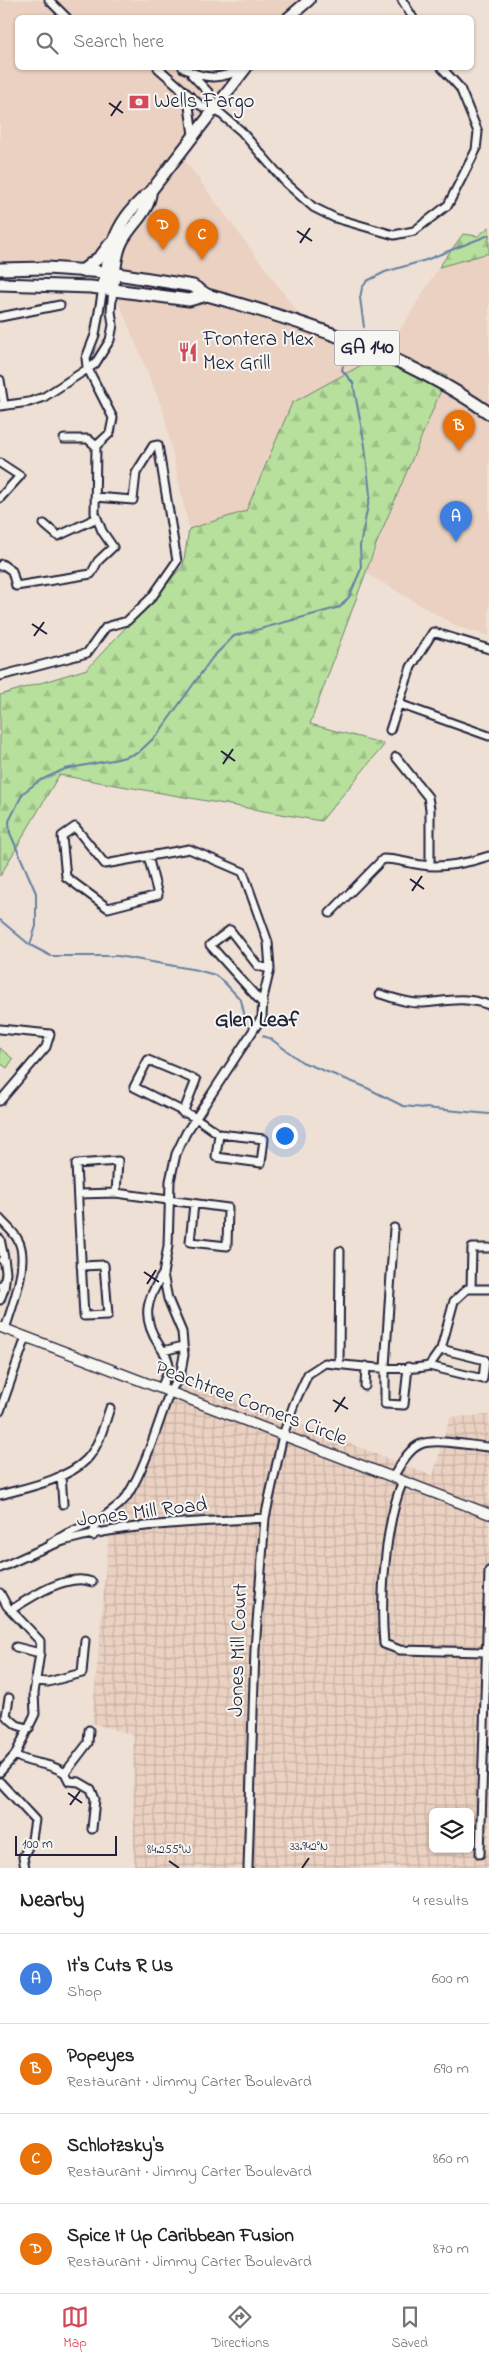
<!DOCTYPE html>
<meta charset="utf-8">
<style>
body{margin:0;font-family:"Indie Flower",sans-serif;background:#f2f2f2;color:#202124}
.controls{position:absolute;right:15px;bottom:15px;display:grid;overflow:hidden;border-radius:8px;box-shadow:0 1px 4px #0004}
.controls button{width:45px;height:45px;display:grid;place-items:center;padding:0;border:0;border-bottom:1px solid #e0e0e0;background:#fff;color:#202124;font:25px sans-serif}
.scale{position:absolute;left:15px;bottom:12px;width:102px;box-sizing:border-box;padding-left:5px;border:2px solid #22223b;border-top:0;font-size:14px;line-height:18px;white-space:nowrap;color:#22223b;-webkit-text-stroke:4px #f6f6f2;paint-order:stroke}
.you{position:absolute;left:284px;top:1135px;width:18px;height:18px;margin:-12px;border:4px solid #fff;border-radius:50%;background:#1a73e8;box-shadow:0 0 0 8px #1a73e833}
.badge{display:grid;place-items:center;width:32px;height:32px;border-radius:50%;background:#d1495b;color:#fff;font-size:16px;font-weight:700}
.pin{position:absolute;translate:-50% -41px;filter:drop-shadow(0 1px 2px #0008)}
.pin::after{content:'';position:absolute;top:26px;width:18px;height:15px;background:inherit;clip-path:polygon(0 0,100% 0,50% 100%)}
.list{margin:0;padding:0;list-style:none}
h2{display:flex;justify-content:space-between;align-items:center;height:65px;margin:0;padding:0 20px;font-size:21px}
h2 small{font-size:16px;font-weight:400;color:#757577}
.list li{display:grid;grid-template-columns:32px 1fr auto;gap:15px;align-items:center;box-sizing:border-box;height:90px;padding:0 20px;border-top:1px solid #e0e0e0}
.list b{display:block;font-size:19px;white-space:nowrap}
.list p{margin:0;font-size:16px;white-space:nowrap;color:#757577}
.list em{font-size:16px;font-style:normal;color:#757577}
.icon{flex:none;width:28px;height:28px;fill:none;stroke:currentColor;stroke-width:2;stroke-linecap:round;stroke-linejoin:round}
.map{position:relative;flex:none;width:489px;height:1868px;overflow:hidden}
.search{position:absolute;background:#fff;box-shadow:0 1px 4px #0004;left:15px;right:15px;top:15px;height:55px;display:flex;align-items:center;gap:12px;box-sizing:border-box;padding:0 18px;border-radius:8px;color:#757577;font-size:19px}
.sheet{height:425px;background:#fff}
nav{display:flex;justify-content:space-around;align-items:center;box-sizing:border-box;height:70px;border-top:1px solid #e0e0e0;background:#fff;font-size:14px;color:#757577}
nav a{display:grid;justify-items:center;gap:2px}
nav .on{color:#d1495b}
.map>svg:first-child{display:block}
.built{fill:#ead1c1}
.industrial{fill:url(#industrial-grid);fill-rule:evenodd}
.forest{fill:url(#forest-firs);stroke:#6c816c}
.green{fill:#b7e09c;stroke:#6c816c}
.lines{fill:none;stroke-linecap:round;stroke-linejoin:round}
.stream{stroke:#6480a4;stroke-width:2}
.minor-casing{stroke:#22223b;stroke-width:11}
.tertiary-casing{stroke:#22223b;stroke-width:12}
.secondary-casing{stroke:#22223b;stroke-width:14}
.primary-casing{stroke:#22223b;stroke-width:15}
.minor{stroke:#f6f6f2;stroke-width:7}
.tertiary{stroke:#f6f6f2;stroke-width:9}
.secondary{stroke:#f6f6f2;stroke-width:10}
.primary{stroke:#f6f6f2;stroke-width:11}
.ticks{fill:none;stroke:#22223b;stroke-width:2}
.labels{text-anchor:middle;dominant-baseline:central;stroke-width:4;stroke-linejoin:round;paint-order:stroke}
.shield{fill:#f6f6f2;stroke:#626272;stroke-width:1}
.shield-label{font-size:20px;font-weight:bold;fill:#22223b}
.poi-label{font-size:21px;fill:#22223b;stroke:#f6f6f2;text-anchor:start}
.street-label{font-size:21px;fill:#22223b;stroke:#f6f6f2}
.neighbourhood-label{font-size:22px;font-weight:bold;fill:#22223b;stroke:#f6f6f2}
.ticks-label{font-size:12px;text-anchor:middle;fill:#22223b;stroke:#f6f6f2;stroke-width:4;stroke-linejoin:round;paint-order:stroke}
</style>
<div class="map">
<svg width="489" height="1868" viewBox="0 0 489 1868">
<defs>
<pattern id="industrial-grid" width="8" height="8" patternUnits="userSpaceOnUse" patternTransform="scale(1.25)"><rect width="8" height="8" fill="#ead1c1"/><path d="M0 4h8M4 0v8" fill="none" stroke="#c8b3a7"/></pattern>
<pattern id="forest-firs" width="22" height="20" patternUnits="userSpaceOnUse" patternTransform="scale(1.25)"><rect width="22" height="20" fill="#b7e09c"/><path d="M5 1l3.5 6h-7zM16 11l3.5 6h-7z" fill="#9dc087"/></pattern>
</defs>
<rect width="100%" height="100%" fill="#efe0d5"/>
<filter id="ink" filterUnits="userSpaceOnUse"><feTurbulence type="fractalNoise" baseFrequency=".02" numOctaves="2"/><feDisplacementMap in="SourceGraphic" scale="10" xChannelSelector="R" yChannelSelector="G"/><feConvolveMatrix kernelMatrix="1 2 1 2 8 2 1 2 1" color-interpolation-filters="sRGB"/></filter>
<g filter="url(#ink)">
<path class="built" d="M 0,0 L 308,0 L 284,17 L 18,18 L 18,68 L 240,68 L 177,150 L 299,314 L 387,351 L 439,267 L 489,253 L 489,636 L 458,627 L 366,573 L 447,376 L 388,352 L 266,460 L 246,511 L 189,529 L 163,410 L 106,271 L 0,271 Z"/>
<path class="industrial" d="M 176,1376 L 433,1476 L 450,1417 L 489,1415 L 489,1868 L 134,1868 L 133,1735 L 92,1723 L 110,1519 L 140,1474 ZM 433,1812 L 470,1812 L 470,1849 L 433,1849 Z"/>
<path class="forest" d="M 489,227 L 489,253 L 439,267 L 463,234 L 478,236 Z
M 387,351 L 447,376 L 376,545 L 310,724 L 385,744 L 321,821 L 59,775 L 0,876 L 0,695 L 87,669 L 183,566 L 189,529 L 246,511 L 292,403 Z"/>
<path class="green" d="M 0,1048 L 13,1059 L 7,1068 L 0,1063 Z"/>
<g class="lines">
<path class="stream" d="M 364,327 L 360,298 L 362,288 L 367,281 L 385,272 L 426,260 L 489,235
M 0,920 L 30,945 L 51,956 L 118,956 L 197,970 L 215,975 L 224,982 L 241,1000 L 247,1026
M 30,945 L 36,926 L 36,893 L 10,833 L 9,821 L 23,793 L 39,781 L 65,769 L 118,759 L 138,753 L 158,734 L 212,658 L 234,636 L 340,607 L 349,597 L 361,569 L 360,546 L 370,495 L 365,446 L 353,383 L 342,370 L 343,366
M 263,1036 L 271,1039 L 302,1062 L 363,1086 L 403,1106 L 489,1114"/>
<defs>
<path id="minor" d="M 49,0 L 67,18
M 402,0 L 413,18
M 158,68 L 200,105 L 205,108 L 214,108
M 183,68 C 207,81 221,79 245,68
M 192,75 L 209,93 L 214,108
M 181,90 L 189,106 L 193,135
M 214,108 L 241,131 L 286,183 L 313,207 L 335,218 L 394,235 L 414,231 L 448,205 L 476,150 L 478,132 L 460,88 L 442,68
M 0,317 L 60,305
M 0,380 L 4,405
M 0,406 L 29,402 L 44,397 L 95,364 L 110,340 L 113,325 L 111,311 L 113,289
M 64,439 L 88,439 L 96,446
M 0,463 L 20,476 L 0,498
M 44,524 L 58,536 L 97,518
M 0,566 L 2,564 L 12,571 L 16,586 L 91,574 L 98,561 L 113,547 L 102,531 L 95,513 L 96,446 L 110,433 L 113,418 L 87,367 L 86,358 L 95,335 L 103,288
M 0,676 L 87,653 L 106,627 L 127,621 L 152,597 L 177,561 L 158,445 L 153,446 L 136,473 L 133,500 L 95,497
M 399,704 L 489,736
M 390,730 L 411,667 L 433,632 L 489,649
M 396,757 L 428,797 L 430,809 L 430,865
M 148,856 L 158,895 L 108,908 L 66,877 L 62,836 L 75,827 L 105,864 L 189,849 L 243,872 L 268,942 L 270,969
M 330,913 L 383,859 C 397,859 408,863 422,865 C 443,868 469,863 489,856
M 380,994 C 394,998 408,1004 423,1003 C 448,1001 463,996 489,1005
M 0,1029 L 50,1034 L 46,1047 L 0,1101
M 183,1113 L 196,1080 L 148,1060 L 134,1087 L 196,1118 L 219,1134 L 264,1139 L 261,1163 L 216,1157 L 219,1134
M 78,1194 L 116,1193
M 0,1219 C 6,1226 14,1232 18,1240 C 30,1261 12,1307 5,1329
M 394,1228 L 385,1367 L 385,1404 L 404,1405 L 408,1367
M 0,1239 L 4,1258 L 2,1260
M 81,1266 L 104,1265 L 108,1315 L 84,1316 L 76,1164 L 118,1161 L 116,1193 L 228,1208 L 227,1246 L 190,1242 L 194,1204
M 4,1289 L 6,1272 L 4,1258
M 471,1289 L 472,1248 L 489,1248
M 0,1300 L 4,1289 L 1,1285
M 163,1351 L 183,1346
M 339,1364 L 340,1251
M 429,1366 L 483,1379 L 485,1360 L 441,1349
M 365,1386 L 366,1366
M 161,1388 C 164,1381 169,1372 169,1366 C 169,1358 163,1351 159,1345 C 141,1318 146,1300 163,1274
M 0,1411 L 26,1337
M 61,1475 L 63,1504
M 393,1477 C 400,1466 408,1449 421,1444 C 437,1438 471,1446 489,1447
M 403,1481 C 385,1523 380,1598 384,1644 L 400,1650 L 485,1652
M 0,1495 C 25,1488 66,1480 86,1460 C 99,1447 104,1425 110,1408
M 93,1536 C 94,1517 117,1511 127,1496 C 146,1466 158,1424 170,1391 L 180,1377 L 184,1355 L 182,1332 L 168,1299 L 163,1274 L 168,1246 L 170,1181 L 176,1154 L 186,1133 L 262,1017 L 263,998 L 270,969 L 258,966 L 230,930 L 210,945 L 263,1004
M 51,1543 L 68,1533 L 97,1521
M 0,1568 C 22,1558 44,1547 67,1540 C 129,1523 201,1522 265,1518
M 0,1593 L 7,1606 L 40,1641 L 40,1653 L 34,1693 L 35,1714 L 15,1755 L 0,1772
M 11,1610 C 31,1597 68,1572 92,1582
M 16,1647 L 40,1653
M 35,1681 L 48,1682 L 82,1673 L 85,1640
M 9,1698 L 6,1716 L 17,1725 L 29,1729
M 15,1755 C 32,1766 48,1761 65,1773 L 88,1743 L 89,1730
M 65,1773 L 69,1781 L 79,1782 L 91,1789 L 95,1799 L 92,1829
M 0,1782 L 35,1820 L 32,1839 L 23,1857 L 25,1868
M 480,1854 L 489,1571
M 248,1868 L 255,1649 L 265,1518 L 283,1435 L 294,1404 L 308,1374 L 325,1363 C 355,1366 400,1372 429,1366 L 441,1349 L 454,1301 L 467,1289 L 489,1289"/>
<path id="tertiary" d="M 0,1327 L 489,1514"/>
<path id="secondary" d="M 288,18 L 309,0
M 103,288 C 109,246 116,219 151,191 L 246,68
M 113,289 C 115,274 115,256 122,242 C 132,223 149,213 151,191"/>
<path id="primary" d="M 0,269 L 47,268 L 105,272 L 193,286 L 207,295 C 305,322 405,354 489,413
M 82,271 L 101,256 L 110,244
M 0,284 L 91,287 L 189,300 L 207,295"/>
</defs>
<use href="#minor" class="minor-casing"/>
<use href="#tertiary" class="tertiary-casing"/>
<use href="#secondary" class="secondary-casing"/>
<use href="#primary" class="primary-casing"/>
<use href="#minor" class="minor"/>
<use href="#tertiary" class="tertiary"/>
<use href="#secondary" class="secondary"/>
<use href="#primary" class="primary"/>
</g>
</g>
<path class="ticks" d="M 109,103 L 123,113M 111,116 L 121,101M 297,231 L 312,241M 300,243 L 310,228M 32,624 L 47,634M 34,636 L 44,622M 221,751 L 235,761M 223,764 L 233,749M 410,879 L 424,889M 412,891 L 422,876M 144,1272 L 159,1282M 147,1284 L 156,1270M 333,1400 L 348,1409M 335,1412 L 345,1397M 68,1793 L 82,1803M 70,1805 L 80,1791M 169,1861 L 179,1868M 302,1868 L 309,1858"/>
<defs>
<symbol id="bank-bare" viewBox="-9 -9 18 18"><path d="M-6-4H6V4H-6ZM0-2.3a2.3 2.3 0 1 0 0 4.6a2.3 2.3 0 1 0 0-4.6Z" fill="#d1495b" stroke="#f6f6f2" stroke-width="2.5" paint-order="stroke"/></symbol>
<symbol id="restaurant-bare" viewBox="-9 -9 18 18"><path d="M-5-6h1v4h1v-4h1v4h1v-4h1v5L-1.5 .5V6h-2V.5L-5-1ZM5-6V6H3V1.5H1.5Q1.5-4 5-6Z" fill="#d1495b" stroke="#f6f6f2" stroke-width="2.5" paint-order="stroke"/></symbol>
</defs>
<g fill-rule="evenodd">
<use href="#bank-bare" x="125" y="88" width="28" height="28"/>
<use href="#restaurant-bare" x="174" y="338" width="28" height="28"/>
</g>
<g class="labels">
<rect class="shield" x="334.5" y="330.5" width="65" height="35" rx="4"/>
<g class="shield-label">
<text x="367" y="348">GA 140</text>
</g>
<g class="poi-label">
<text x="154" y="102">Wells Fargo</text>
<text x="203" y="340">Frontera Mex<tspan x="203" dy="24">Mex Grill</tspan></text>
</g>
<g class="street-label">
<text transform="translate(251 1404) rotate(21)">Peachtree Corners Circle</text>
<text transform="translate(142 1513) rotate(-7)">Jones Mill Road</text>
<text transform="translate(239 1650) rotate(-88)">Jones Mill Court</text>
</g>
<g class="neighbourhood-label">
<text x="257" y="1021">Glen Leaf</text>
</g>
</g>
<g class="ticks-label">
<text x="309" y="1850">33.942°N</text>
<text x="169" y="1853">84.255°W</text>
</g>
</svg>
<div class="controls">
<button><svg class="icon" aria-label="layers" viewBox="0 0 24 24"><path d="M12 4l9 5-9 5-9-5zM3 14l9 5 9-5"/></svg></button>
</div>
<div class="scale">100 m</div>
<div class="you"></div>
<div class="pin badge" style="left:456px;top:542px;background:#3f7fe0">A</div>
<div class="pin badge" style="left:459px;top:451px;background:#e8710a">B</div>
<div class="pin badge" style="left:202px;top:260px;background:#e8710a">C</div>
<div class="pin badge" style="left:163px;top:250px;background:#e8710a">D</div>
<div class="search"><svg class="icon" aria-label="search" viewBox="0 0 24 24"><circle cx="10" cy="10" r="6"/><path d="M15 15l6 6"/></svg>Search here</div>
</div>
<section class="sheet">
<h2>Nearby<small>4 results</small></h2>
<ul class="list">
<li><span class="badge" style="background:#3f7fe0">A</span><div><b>It's Cuts R Us</b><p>Shop</p></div><em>600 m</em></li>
<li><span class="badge" style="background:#e8710a">B</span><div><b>Popeyes</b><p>Restaurant · Jimmy Carter Boulevard</p></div><em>690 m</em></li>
<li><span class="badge" style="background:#e8710a">C</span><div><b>Schlotzsky's</b><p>Restaurant · Jimmy Carter Boulevard</p></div><em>860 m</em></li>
<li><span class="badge" style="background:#e8710a">D</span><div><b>Spice It Up Caribbean Fusion</b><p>Restaurant · Jimmy Carter Boulevard</p></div><em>870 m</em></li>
</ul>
</section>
<nav>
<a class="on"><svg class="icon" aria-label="map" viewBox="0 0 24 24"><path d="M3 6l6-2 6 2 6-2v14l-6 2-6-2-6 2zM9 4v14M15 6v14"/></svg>Map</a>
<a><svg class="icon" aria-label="directions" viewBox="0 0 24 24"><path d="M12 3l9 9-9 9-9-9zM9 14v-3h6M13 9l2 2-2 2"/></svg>Directions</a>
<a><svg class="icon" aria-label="saved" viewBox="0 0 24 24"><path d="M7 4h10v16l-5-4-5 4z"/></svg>Saved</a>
</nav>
